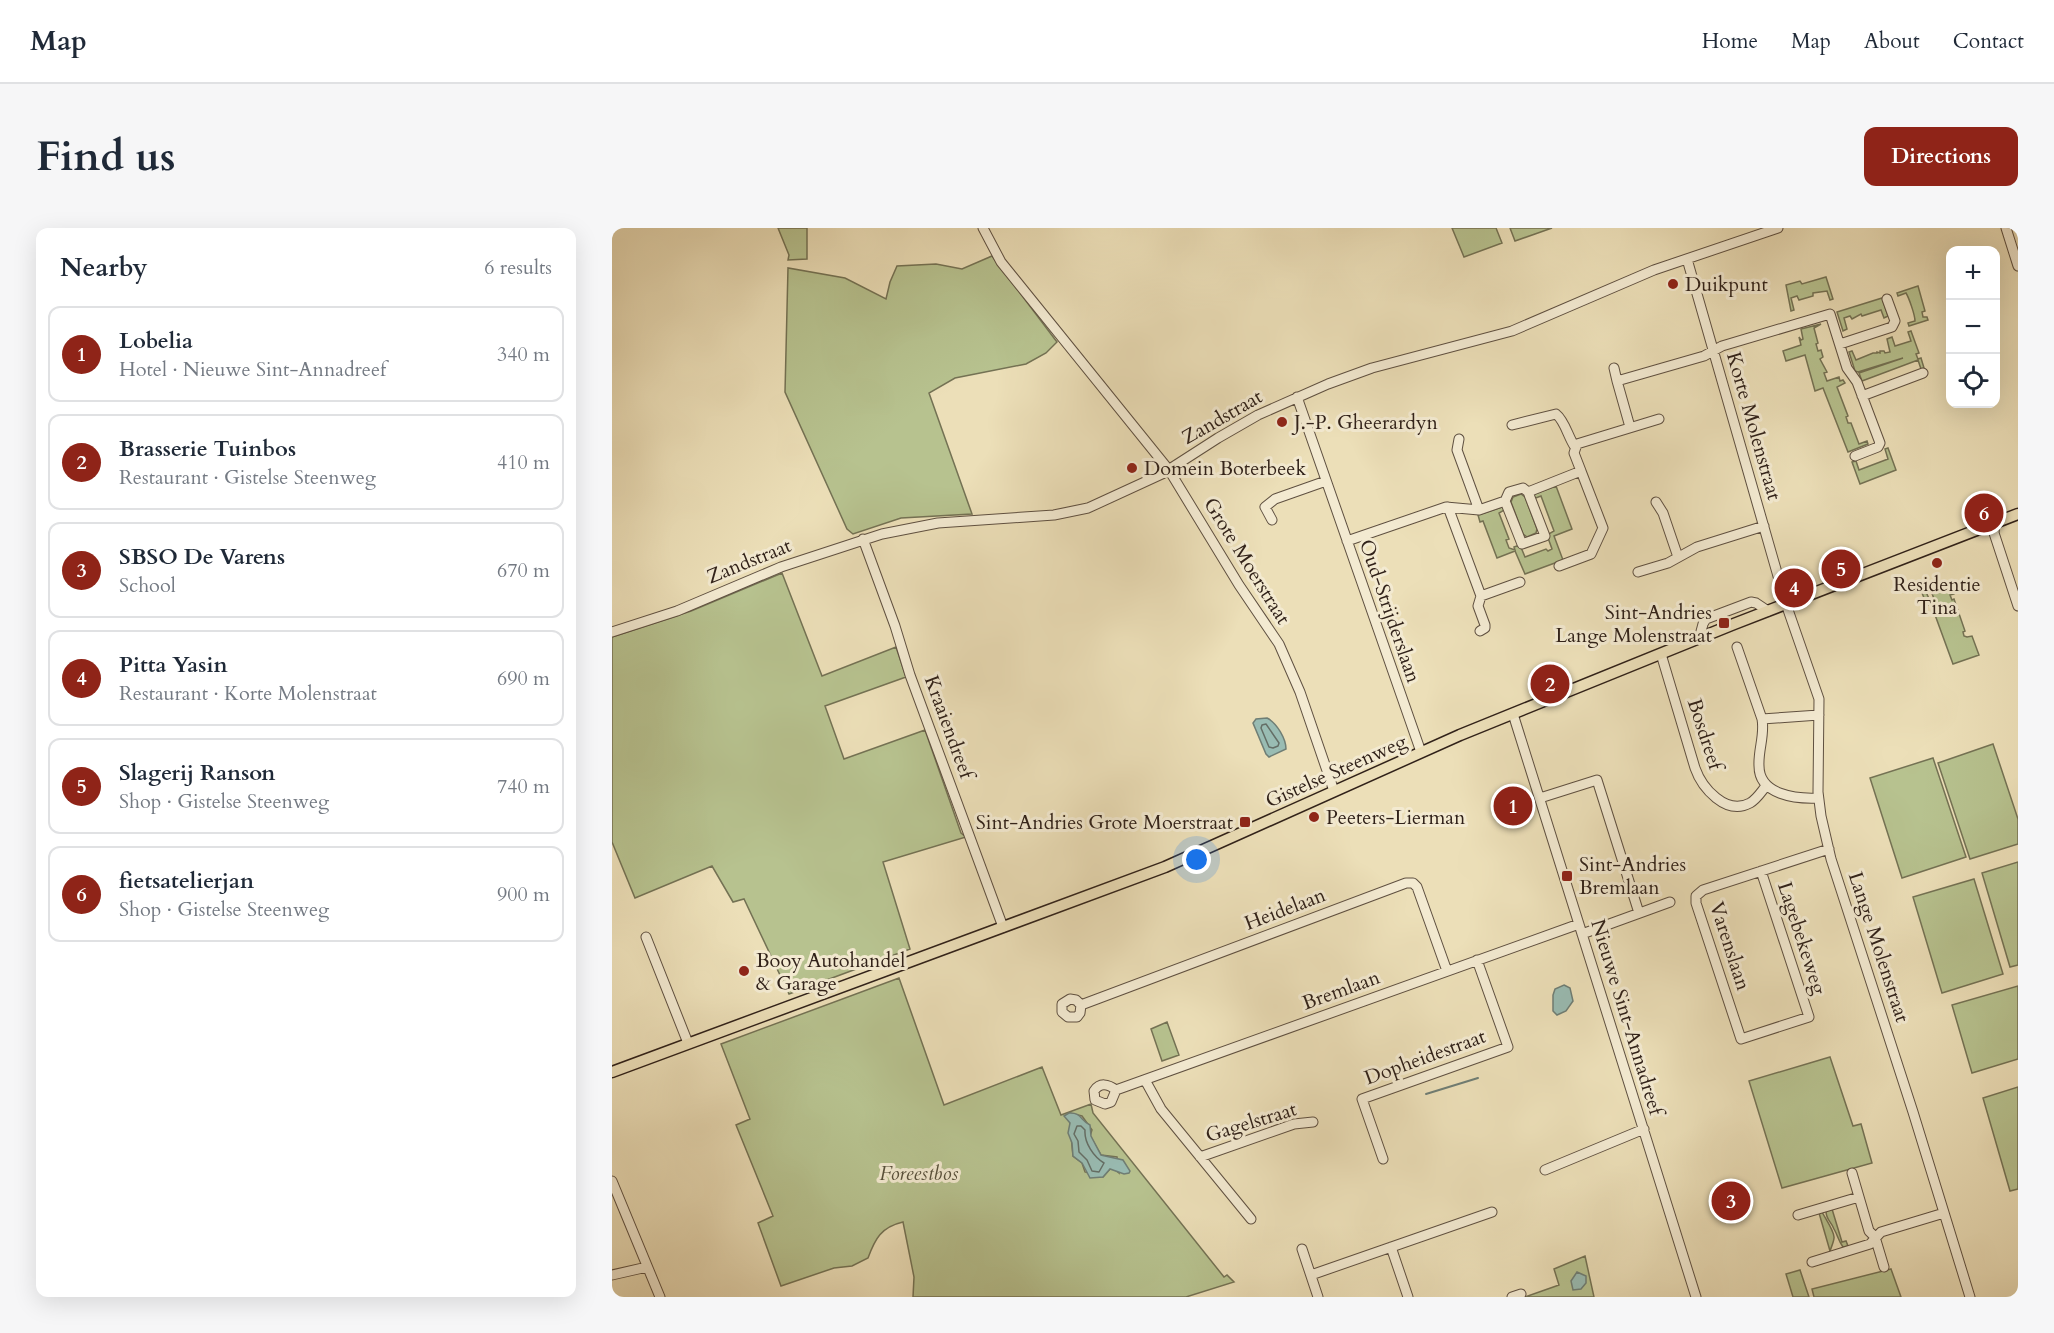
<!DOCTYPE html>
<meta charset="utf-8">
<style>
body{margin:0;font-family:Cardo,serif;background:#f6f6f7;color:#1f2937}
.controls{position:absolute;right:18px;top:18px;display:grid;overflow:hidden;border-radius:12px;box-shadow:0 6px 24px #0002}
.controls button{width:54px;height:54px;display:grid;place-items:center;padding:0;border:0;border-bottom:2px solid #e0e1e3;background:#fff;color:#1f2937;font:30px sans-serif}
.you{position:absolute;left:585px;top:632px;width:21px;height:21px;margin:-15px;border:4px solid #fff;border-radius:50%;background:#1a73e8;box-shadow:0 0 0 9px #1a73e833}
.badge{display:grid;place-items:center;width:39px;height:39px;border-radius:50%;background:#8f2418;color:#fff;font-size:20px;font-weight:700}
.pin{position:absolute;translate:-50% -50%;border:3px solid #fff;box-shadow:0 2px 6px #0006}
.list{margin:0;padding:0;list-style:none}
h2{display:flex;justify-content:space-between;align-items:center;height:78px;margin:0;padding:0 24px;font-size:26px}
h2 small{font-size:20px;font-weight:400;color:#747a83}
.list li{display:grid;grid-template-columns:39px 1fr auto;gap:18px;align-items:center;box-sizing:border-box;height:96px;margin:0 12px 12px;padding:0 12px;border:2px solid #e0e1e3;border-radius:12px}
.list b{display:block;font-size:22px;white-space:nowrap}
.list p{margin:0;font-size:20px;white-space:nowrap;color:#747a83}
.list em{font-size:20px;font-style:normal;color:#747a83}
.icon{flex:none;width:33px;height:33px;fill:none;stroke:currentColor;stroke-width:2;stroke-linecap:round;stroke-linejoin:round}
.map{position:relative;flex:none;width:1406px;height:1069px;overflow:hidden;border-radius:12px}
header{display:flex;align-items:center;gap:36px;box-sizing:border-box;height:84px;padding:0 30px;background:#fff;border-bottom:2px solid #e0e1e3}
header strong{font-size:28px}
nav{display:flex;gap:33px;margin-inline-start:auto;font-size:21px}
.intro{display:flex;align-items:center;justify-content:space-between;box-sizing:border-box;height:144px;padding:0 36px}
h1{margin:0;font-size:42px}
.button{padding:15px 27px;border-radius:12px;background:#8f2418;color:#fff;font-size:21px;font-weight:700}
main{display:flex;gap:36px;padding:0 36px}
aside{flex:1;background:#fff;border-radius:12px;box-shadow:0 6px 24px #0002}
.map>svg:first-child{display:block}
.green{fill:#b7c28f;stroke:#747254;stroke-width:1.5;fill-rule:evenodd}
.water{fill:#99bcb3;stroke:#6f7e75;stroke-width:1.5}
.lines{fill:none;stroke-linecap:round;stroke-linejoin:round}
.shore{stroke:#646e66;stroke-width:1.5}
.stream{stroke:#6f7e75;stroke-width:2}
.minor-casing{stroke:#5f5041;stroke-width:11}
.major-casing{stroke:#302119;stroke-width:13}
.minor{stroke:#f3ead1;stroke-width:9}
.major{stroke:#ecdfb8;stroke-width:10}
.poi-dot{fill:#8f2418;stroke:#f3ead1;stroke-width:2}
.labels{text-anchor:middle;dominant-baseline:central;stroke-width:6;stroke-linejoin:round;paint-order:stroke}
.poi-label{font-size:20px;fill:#302119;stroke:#f3ead1;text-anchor:start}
.street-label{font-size:20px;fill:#302119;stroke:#f3ead1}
.park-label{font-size:20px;font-style:italic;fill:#58513c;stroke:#f3ead1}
</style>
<header>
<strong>Map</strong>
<nav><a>Home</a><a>Map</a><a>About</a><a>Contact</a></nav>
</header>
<div class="intro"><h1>Find us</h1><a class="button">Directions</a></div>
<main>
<aside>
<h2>Nearby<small>6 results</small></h2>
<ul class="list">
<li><span class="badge">1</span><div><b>Lobelia</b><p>Hotel · Nieuwe Sint-Annadreef</p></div><em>340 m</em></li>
<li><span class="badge">2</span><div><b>Brasserie Tuinbos</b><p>Restaurant · Gistelse Steenweg</p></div><em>410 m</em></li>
<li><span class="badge">3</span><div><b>SBSO De Varens</b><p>School</p></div><em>670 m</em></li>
<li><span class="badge">4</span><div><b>Pitta Yasin</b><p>Restaurant · Korte Molenstraat</p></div><em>690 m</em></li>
<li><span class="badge">5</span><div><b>Slagerij Ranson</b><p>Shop · Gistelse Steenweg</p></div><em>740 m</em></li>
<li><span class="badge">6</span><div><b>fietsatelierjan</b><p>Shop · Gistelse Steenweg</p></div><em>900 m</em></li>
</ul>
</aside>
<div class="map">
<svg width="1406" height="1069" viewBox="0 0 1406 1069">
<rect width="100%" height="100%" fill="#ecdfb8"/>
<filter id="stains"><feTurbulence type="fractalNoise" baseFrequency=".00333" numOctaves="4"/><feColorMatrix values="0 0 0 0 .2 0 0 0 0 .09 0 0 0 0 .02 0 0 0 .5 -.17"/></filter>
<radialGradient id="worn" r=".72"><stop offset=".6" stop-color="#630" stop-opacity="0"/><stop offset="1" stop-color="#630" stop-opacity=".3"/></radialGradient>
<path class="green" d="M 166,0 L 195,0 L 195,31 L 176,32 L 177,27 Z
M 840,0 L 884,0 L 890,15 L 852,29 Z
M 898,0 L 940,0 L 903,13 Z
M 380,28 L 445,114 L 434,125 L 414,136 L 343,150 L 317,165 L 360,286 L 289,290 L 241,306 L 235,301 L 173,164 L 176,40 L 233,50 L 274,71 L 278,54 L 285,38 L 324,36 L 350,41 Z
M 1214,49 L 1221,71 L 1218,72 L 1215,63 L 1201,65 L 1201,68 L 1187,72 L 1185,68 L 1179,70 L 1182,82 L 1179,83 L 1174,57 L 1188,53 L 1190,56 Z
M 1306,58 L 1313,83 L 1310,84 L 1311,89 L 1315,89 L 1316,92 L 1297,98 L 1296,95 L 1303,93 C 1303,87 1297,70 1294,65 L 1286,68 L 1285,65 Z
M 1270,70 L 1276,88 L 1272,90 L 1269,82 L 1250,88 L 1249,86 L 1240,91 L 1238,88 L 1232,90 L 1235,101 L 1231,103 L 1225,84 Z
M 1209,96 L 1202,100 L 1206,115 L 1204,116 L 1206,123 L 1209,122 L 1211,129 L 1208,131 L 1215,144 L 1212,145 L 1215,153 L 1227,149 L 1228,153 L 1231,152 L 1233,155 L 1225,159 L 1236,188 L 1234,189 L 1236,195 L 1239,195 L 1247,216 L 1255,213 L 1256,216 L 1236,224 L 1211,160 L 1203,163 L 1193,127 L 1174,133 L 1171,123 L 1189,117 L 1187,109 L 1189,112 L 1191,111 L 1189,101 Z
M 1299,103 L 1307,125 L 1304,126 L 1306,131 L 1309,130 L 1312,140 L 1309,141 L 1306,132 L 1250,153 L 1247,145 L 1291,130 L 1246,144 L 1243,143 L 1237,124 L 1240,123 L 1244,132 L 1261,125 L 1265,125 L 1265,124 L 1268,125 L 1268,123 L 1272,123 L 1273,125 L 1278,124 L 1275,111 L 1280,109 L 1283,118 L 1299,113 L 1296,104 Z
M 1276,220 L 1284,242 L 1248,256 L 1240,234 L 1244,233 L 1247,242 L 1276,231 L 1273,221 Z
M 944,258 L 960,301 L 942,308 L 951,332 L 913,346 L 903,323 L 885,330 L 871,293 L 868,294 L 866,287 L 893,278 L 894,281 L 887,285 L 897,311 L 894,312 L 897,320 L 903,322 L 902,319 L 908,317 L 913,329 L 934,321 L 936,323 L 940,321 L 935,307 L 942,303 L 929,268 L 921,271 L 920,267 Z
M 909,266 L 913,269 L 925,301 L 924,305 L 915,309 L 911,306 L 899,274 L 901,269 Z
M 170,345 L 210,448 L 284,419 L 294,449 L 213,478 L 232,531 L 313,502 L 349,605 L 354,609 L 271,634 L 298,721 L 177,766 L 132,671 L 121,674 L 100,638 L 23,670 L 0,614 L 0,409 L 79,383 Z
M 1335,354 L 1342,361 L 1342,366 L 1338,367 L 1340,372 L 1342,371 L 1353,403 L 1351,404 L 1352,408 L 1355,409 L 1360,408 L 1367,427 L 1341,436 L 1319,376 L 1315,377 L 1310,365 L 1313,364 L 1311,357 L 1318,373 L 1322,371 L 1317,357 L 1326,357 Z
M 1381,516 L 1406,591 L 1406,616 L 1358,631 L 1326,535 Z
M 1321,530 L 1354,629 L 1290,650 L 1258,550 Z
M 1406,634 L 1406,737 L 1398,739 L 1370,645 Z
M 1362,651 L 1391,746 L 1330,765 L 1301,669 Z
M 287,750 L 332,877 L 430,839 L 449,887 L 479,876 L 481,885 L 612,1049 L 615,1047 L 622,1054 L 574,1069 L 301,1069 L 302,1049 L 291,994 C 269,999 263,1011 256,1030 L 240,1038 L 222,1040 L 169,1058 L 146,995 L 161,988 L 124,897 L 138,891 L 109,816 ZM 457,885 L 470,888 L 480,902 L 478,908 L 489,927 L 505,929 L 507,945 L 502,941 L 498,941 L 491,949 L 473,944 L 470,935 L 461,928 Z
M 1406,758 L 1406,831 L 1360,845 L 1340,777 Z
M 555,794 L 567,827 L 550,833 L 539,801 Z
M 1218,829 L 1241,898 L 1249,896 L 1260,935 L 1170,960 L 1137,853 Z
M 1406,859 L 1406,961 L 1398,963 L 1371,870 Z
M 1220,981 L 1230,1014 L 1234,1013 L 1236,1018 L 1231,1019 C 1226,1012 1226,1008 1222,1001 C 1219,993 1214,992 1214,983 Z
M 1210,984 C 1213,990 1223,1004 1222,1010 C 1222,1013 1219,1020 1218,1023 L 1207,985 Z
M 973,1028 L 982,1069 L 913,1069 L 947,1057 L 942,1041 Z
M 1279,1041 L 1289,1069 L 1202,1069 L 1200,1061 Z
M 1188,1042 L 1197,1069 L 1181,1069 L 1174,1046 Z"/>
<path class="water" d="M 655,490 C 665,495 674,511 674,521 L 657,529 L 654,526 L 641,495 L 644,491 Z
M 952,757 L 958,760 L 961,773 L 954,783 L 945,787 L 941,783 L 941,767 L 943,761 Z
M 457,885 C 469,884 469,893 478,897 L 479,908 L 489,927 L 511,932 L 518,943 L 517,945 L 512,946 L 498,941 L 491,949 L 478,950 L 470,935 L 461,928 L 460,915 L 456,905 L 458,895 L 452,888 Z
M 965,1044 L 974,1048 L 974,1055 L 969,1061 L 961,1062 L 959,1053 Z"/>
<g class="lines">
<path class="shore" d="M 654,496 L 667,515 L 666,518 L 661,520 L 657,519 L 649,500 L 650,497 Z
M 465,898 L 469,898 L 473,902 C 472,915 482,929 492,935 L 487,944 L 480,943 L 475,932 L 467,924 L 466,913 L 462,906 Z"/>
<path class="stream" d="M 814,866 L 866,850"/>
<defs>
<path id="minor" d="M 371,0 L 389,34 L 557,242 L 627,357 L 667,416 L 688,464 L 722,563
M 1394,0 L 1406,38
M 1075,31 L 1174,376 L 1207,471 L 1206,564 L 1209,588 L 1219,631 L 1301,884 L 1358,1069
M 1228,116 L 1280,99 L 1283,93 L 1275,71
M 1002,140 L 1005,153
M 1250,168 L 1311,145
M 685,169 L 809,524
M 900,197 L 944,186 C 953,193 956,209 963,219
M 1018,199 L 1005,153 L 1092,128 L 1110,118 L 1218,86 L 1235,140 L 1245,154 L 1268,215 L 1266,219 L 1243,228
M 847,211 L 845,222 L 867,282
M 893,273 L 910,316 L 933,308 L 916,264
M 1044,274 L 1051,285 L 1066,329
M 836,279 L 869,368 L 866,378 L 873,397 L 873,400 L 868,403
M 660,292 L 653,279 L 663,271 L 714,253
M 1383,294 L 1382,305 L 1406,378
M 251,311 L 283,398 L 298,447 L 391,699
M 735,313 L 834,279 L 867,282 L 893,273 L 897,264 L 911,260 L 916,264 L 969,243 L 962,225 L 965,216 L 1047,191
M 947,338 L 979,326 L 991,300 L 969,243
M 1026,344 L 1056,335 L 1085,319 L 1152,298
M 869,368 L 908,354
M 0,404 L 65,383 L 169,339 L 270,306 L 326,295 L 442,287 L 476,280 L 550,246 L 606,210 L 646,187 L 716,156 L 760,140 L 900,103 L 1042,42 L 1166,0
M 1087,411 L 1091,396 L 1094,391 L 1139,374 L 1144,375 L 1156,383
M 1125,419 L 1150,491 C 1153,507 1146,522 1147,538 C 1147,567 1184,571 1206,570
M 1049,426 L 1083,540 C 1090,560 1114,588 1138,575 C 1145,571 1149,564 1154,558
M 901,486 L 1084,1069
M 1150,491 L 1207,487
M 928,570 L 985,552 L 1027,685
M 1149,643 L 1197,789 L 1129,811 L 1084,675 L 1084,668 L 1091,662 L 1217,621
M 970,706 L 1058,674
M 34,709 L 76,815
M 469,777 L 468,785 L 465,789 L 456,789 L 450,784 L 450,776 L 458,771 L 464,772 L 469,777 L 794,655 L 801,655 L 805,659 L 835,743
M 533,852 L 549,881 L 639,991
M 504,862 L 499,874 L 493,876 L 483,872 L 482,863 C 488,854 496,856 504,862 L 967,696
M 588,929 L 682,896 L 701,894
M 771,931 L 750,871 L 896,819 L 865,732
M 933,942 L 1032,901
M 1240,945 L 1257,1003 L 1263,1009 L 1272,1039
M 0,953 L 48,1069
M 1186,987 L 1247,969
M 779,1019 L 796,1069
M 690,1021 L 706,1069
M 1200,1034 L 1258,1016 L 1269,1004 L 1332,985
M 0,1047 L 35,1039
M 699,1047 L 880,984
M 900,1069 L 909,1066"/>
<path id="major" d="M 0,844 L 553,639 L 848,507 L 1122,396 L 1406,286"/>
</defs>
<use href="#minor" class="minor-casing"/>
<use href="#major" class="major-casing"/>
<use href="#minor" class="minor"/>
<use href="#major" class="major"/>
</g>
<g class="poi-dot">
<circle cx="1061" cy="56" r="6"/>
<circle cx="670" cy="194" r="6"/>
<circle cx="520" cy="240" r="6"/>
<circle cx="1325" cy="335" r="6"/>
<rect x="1106" y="389" width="12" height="12" rx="3"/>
<circle cx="702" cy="589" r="6"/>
<rect x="627" y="588" width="12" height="12" rx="3"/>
<rect x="949" y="642" width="12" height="12" rx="3"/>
<circle cx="132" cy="743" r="6"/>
</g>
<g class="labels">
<g class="poi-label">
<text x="1073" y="56">Duikpunt</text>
<text x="682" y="194">J.-P. Gheerardyn</text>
<text x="532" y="240">Domein Boterbeek</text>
<text x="1325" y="356" text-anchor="middle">Residentie<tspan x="1325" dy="23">Tina</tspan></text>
<text x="1100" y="384" text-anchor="end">Sint-Andries<tspan x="1100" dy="23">Lange Molenstraat</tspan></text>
<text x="714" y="589">Peeters-Lierman</text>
<text x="621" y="594" text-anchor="end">Sint-Andries Grote Moerstraat</text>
<text x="967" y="636">Sint-Andries<tspan x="967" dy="23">Bremlaan</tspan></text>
<text x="144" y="732">Booy Autohandel<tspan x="144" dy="23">&amp; Garage</tspan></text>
</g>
<g class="street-label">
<text transform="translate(610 189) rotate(-30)">Zandstraat</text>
<text transform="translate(1142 198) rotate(74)">Korte Molenstraat</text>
<text transform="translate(137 333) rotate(-22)">Zandstraat</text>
<text transform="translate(635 333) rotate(58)">Grote Moerstraat</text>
<text transform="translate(778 383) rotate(71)">Oud-Strijderslaan</text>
<text transform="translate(337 499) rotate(70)">Kraaiendreef</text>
<text transform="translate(1093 506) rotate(72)">Bosdreef</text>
<text transform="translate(724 543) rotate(-24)">Gistelse Steenweg</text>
<text transform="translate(673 681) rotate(-21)">Heidelaan</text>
<text transform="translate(1190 710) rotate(72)">Lagebekeweg</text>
<text transform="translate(1118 718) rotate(72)">Varenslaan</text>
<text transform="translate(1267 719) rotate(72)">Lange Molenstraat</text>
<text transform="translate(729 762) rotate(-20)">Bremlaan</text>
<text transform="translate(1015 789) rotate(73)">Nieuwe Sint-Annadreef</text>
<text transform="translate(813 829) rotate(-20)">Dopheidestraat</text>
<text transform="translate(639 894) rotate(-17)">Gagelstraat</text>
</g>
<g class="park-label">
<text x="307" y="945">Foreestbos</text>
</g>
</g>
<rect width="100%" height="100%" filter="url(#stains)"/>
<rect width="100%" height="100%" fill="url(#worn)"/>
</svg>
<div class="controls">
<button>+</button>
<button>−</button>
<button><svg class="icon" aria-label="locate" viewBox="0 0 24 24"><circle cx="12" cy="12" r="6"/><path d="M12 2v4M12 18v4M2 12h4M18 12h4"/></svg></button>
</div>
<div class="you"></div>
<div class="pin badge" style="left:901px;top:578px">1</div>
<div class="pin badge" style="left:938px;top:456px">2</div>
<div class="pin badge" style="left:1119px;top:973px">3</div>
<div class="pin badge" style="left:1182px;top:360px">4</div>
<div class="pin badge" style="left:1229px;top:341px">5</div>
<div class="pin badge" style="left:1372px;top:285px">6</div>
</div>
</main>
